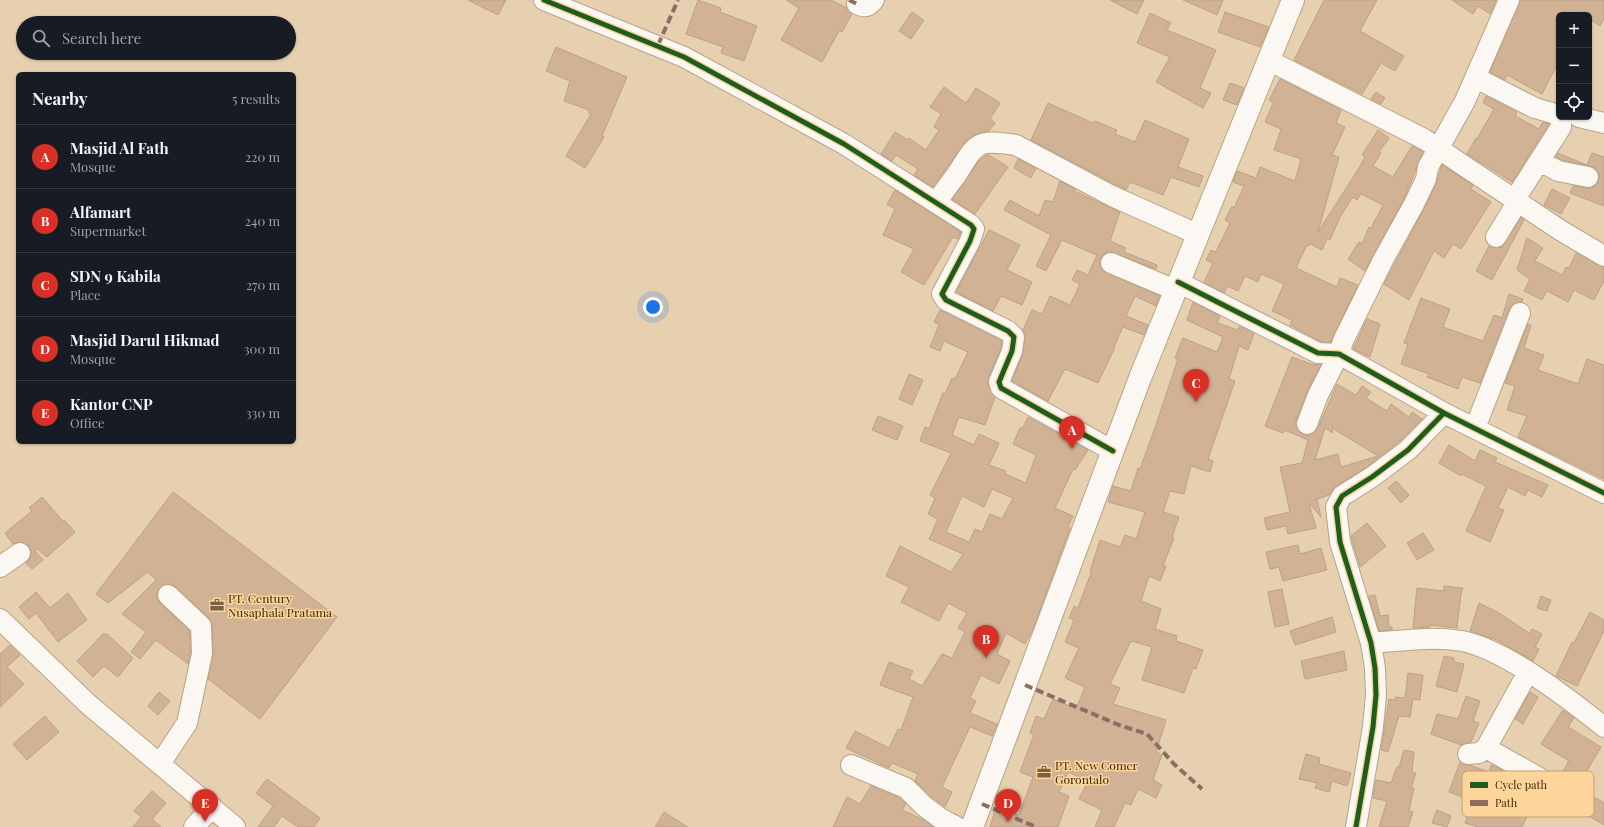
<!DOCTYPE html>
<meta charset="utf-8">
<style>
body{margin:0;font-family:"Playfair Display",serif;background:#20242c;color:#f1f3f6}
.controls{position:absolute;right:12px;top:12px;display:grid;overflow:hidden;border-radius:6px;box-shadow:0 1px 3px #0004}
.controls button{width:36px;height:36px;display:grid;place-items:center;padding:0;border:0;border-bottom:1px solid #363941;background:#171b24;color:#f1f3f6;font:20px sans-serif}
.you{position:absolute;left:653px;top:307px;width:14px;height:14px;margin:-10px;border:3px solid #fff;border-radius:50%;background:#1a73e8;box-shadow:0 0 0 6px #1a73e833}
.badge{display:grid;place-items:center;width:26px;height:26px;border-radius:50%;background:#d93025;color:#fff;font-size:13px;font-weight:700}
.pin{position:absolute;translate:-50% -33px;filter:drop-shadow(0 1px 2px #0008)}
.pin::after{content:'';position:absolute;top:21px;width:14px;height:12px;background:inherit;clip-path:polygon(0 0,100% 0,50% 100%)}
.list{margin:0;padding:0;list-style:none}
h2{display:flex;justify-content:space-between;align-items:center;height:52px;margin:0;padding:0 16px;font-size:17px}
h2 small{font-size:13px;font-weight:400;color:#9ea1a6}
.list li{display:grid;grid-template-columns:26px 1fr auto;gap:12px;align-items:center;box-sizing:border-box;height:64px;padding:0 16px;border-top:1px solid #363941}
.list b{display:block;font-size:15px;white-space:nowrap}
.list p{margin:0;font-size:13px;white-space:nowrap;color:#9ea1a6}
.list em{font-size:13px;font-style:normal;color:#9ea1a6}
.icon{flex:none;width:22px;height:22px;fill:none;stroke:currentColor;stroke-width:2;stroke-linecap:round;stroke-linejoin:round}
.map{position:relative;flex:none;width:1604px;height:827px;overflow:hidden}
.search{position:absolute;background:#171b24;box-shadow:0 1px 3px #0004;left:16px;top:16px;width:280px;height:44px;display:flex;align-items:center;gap:10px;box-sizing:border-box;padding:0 14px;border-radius:22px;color:#9ea1a6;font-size:15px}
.panel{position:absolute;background:#171b24;box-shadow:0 1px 3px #0004;left:16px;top:72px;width:280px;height:372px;border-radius:6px}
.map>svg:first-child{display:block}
.building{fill:#d2b294;stroke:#baa28a;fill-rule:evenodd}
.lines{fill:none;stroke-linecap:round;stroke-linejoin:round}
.minor-casing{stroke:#b7a386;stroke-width:22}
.major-casing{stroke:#b7a386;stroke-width:24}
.minor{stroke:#fbf8f3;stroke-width:20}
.major{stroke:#fbf8f3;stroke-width:22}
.quiet{stroke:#8d6e63;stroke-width:4;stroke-dasharray:8 4;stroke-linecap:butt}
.cycleway-casing{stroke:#fdd49a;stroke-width:8}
.cycleway{stroke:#1b5e20;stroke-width:5}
.labels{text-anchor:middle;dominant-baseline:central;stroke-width:3;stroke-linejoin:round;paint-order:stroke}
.poi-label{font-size:12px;fill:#3a2605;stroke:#fdd49a;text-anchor:start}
.key{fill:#fdd49a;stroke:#c2a06d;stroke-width:1}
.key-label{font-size:11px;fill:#3a2605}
</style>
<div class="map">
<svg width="1604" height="827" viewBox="0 0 1604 827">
<rect width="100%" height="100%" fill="#e7d0b0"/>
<path class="building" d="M 468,0 L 506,0 L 498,15 Z
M 698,0 L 721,8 L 720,12 L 757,26 L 744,61 L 721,53 L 723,47 L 686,34 Z
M 786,0 L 831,0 L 847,8 L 852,14 L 842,32 L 839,31 L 822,62 L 781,40 L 799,8 Z
M 1110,0 L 1144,0 L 1137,14 Z
M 1183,0 L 1223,0 L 1217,15 Z
M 1324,0 L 1377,0 L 1360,31 L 1404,56 L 1395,71 L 1381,63 L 1362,94 L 1294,60 Z
M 1452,0 L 1496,0 L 1490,14 L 1478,6 L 1473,14 Z
M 1520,0 L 1604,0 L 1604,19 L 1600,26 L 1589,19 L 1589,15 L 1582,15 L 1574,10 L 1571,15 L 1559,15 L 1559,52 L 1554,61 L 1558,63 L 1542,94 L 1507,75 L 1505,80 L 1490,72 Z
M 912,12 L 924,20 L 911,39 L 899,31 Z
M 1225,12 L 1269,27 L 1260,47 L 1218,32 Z
M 1150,13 L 1171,23 L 1167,30 L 1216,50 L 1200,88 L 1211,93 L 1203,108 L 1156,82 L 1170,57 L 1137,43 Z
M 556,47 L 627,77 L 602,136 L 604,137 L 585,168 L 566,156 L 591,114 L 588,112 L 589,110 L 564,101 L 570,81 L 546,71 Z
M 1280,79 L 1341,110 L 1336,123 L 1345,127 L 1332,155 L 1339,157 L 1318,232 L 1359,168 L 1365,157 L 1362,155 L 1378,130 L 1389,138 L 1379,152 L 1381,153 L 1373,166 L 1393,177 L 1412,146 L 1423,152 L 1404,199 L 1365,271 L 1348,259 L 1359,242 L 1362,244 L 1369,227 L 1371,228 L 1383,205 L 1361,194 L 1357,200 L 1353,197 L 1340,217 L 1330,240 L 1327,239 L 1322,250 L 1310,244 L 1309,246 L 1307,245 L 1296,268 L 1337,287 L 1340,278 L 1358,285 L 1331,342 L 1321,342 L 1314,338 L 1290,325 L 1292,320 L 1272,311 L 1284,284 L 1261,274 L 1258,282 L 1245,276 L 1238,291 L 1227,286 L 1224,293 L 1204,282 L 1213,263 L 1206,260 L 1211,250 L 1216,252 L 1230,223 L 1225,220 L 1232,206 L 1234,208 L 1244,186 L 1233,182 L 1237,171 L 1256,178 L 1260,167 L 1295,181 L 1301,159 L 1274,150 L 1281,129 L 1265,122 L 1273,103 L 1269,100 Z
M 1230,83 L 1244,88 L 1237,105 L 1223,100 Z
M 944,87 L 966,103 L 976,88 L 1000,103 L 990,119 L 995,123 L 989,131 L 975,135 L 965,142 L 933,187 L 914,175 L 918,169 L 896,155 L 892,161 L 881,154 L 895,132 L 908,140 L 909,138 L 926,150 L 939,130 L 934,127 L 941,114 L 930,107 Z
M 1376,92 L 1385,98 L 1381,104 L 1371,99 Z
M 1486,96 L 1517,112 L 1515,116 L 1539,129 L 1543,122 L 1549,124 L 1512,182 L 1467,154 L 1476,138 L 1477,139 L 1494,109 L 1483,103 Z
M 1048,103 L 1093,123 L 1095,121 L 1117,130 L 1115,134 L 1135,142 L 1145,120 L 1189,139 L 1178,167 L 1203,176 L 1199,187 L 1171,177 L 1163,195 L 1130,182 L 1126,190 L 1031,140 Z
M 1558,153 L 1587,165 L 1562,160 L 1556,157 Z
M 1592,153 L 1604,157 L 1604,206 L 1570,193 L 1573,186 L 1586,188 L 1592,188 L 1597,184 L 1599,179 L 1599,173 L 1595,168 L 1587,165 Z
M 987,154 L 1008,167 L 975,214 L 952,199 L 978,162 Z
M 1018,159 L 1036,168 L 1031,178 L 1014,168 Z
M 1442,165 L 1473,185 L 1471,189 L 1491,202 L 1461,249 L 1453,244 L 1444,258 L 1434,251 L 1409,300 L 1384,284 L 1424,209 L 1436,184 Z
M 1060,181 L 1075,189 L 1074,191 L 1120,212 L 1110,241 L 1126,248 L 1124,252 L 1157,265 L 1156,269 L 1110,252 L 1104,254 L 1101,258 L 1100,264 L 1102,270 L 1160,296 L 1156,306 L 1135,296 L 1126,316 L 1148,325 L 1144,335 L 1123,327 L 1114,347 L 1115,347 L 1098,383 L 1065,369 L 1048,401 L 1012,381 L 1023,353 L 1025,338 L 1023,330 L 1032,310 L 1042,314 L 1050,296 L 1070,305 L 1080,284 L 1072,280 L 1077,270 L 1088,275 L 1097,255 L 1062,240 L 1046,271 L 1036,266 L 1051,235 L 1004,210 L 1010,200 L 1039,216 L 1045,200 L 1053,202 Z
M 1552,189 L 1570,198 L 1561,214 L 1544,205 Z
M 895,190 L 961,232 L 958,239 L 953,237 L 924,285 L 901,272 L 914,249 L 883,235 L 895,209 L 887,204 Z
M 1521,218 L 1524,220 L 1492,280 L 1476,271 L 1489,246 L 1495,248 L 1502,247 Z
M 989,230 L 1020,245 L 1007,270 L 1032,282 L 1022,305 L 1001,296 L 993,311 L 956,292 Z
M 1527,238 L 1543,248 L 1535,261 L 1562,275 L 1566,267 L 1569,268 L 1576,253 L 1604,267 L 1604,281 L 1594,300 L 1574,290 L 1568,302 L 1547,291 L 1542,300 L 1524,291 L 1530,279 L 1517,270 Z
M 1509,294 L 1523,299 L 1522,302 L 1513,304 L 1509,309 L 1480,383 L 1462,377 L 1458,389 L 1427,377 L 1429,374 L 1401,364 L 1408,344 L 1404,343 L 1421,298 L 1450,309 L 1443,327 L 1483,341 L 1494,315 L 1502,318 Z
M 1193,302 L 1220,316 L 1217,323 L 1238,330 L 1240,326 L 1254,333 L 1248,350 L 1239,346 L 1229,379 L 1235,381 L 1208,459 L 1213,461 L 1210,472 L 1191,466 L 1184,494 L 1170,491 L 1163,512 L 1179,517 L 1172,537 L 1174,538 L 1163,566 L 1166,566 L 1160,581 L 1149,576 L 1141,601 L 1161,609 L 1155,629 L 1177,636 L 1176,641 L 1203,650 L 1196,669 L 1193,668 L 1184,693 L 1142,680 L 1152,647 L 1131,641 L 1110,684 L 1120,688 L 1113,704 L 1166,720 L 1156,752 L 1162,755 L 1153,780 L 1162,785 L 1156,798 L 1138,789 L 1131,805 L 1125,803 L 1114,827 L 1095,827 L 1102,810 L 1079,799 L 1088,781 L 1068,772 L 1059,792 L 1069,796 L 1058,827 L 990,827 L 996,807 L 1019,815 L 1033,777 L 1020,772 L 1034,734 L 1030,733 L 1036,716 L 1044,719 L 1053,699 L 1076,709 L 1085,687 L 1065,678 L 1079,648 L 1065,642 L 1074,620 L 1069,618 L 1074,606 L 1078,608 L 1091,573 L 1090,572 L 1100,540 L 1120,547 L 1125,535 L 1136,539 L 1145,512 L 1108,502 L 1113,486 L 1131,491 L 1138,468 L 1140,469 L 1157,422 L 1178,359 L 1175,358 L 1183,338 L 1217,352 L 1223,337 L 1187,320 Z
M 940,310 L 1002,341 L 1001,348 L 988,378 L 988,386 L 995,397 L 985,425 L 959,417 L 952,435 L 974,445 L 979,434 L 999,443 L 989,465 L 1006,471 L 1005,474 L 1026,483 L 1036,455 L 1013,444 L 1020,428 L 1023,428 L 1028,417 L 1088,450 L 1075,470 L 1073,469 L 1055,508 L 1073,516 L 1068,527 L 1070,528 L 1033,629 L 1025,644 L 1006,633 L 997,654 L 1010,661 L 999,684 L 981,675 L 970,698 L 976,701 L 970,713 L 997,724 L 992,736 L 970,727 L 942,787 L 952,792 L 945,807 L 932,797 L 915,781 L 918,774 L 892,763 L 889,768 L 846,748 L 855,731 L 889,748 L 898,729 L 901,730 L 913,697 L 880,685 L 889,662 L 913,671 L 909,679 L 922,686 L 942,654 L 952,658 L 965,632 L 958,628 L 967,613 L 948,603 L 939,621 L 901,602 L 909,587 L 886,576 L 900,546 L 951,572 L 963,554 L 929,539 L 938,519 L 928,514 L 935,498 L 930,495 L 951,453 L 920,441 L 925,427 L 929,429 L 943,393 L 945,394 L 952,378 L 955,379 L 968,352 L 944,341 L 940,351 L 930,347 L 939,325 L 934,322 ZM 992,489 L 1013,498 L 1002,519 L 990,514 L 982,532 L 975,529 L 969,542 L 946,532 L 962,496 L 984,507 Z
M 1367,319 L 1380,324 L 1370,357 L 1353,349 Z
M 1528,324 L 1531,325 L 1524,348 L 1544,355 L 1538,370 L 1578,384 L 1587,359 L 1604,365 L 1604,479 L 1518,437 L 1527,416 L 1507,410 L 1515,386 L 1505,383 Z
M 1292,357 L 1311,364 L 1321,365 L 1307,391 L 1296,420 L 1296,426 L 1303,435 L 1309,435 L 1318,428 L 1337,384 L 1356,395 L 1362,386 L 1371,392 L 1366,398 L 1387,411 L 1391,404 L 1409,417 L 1412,412 L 1422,419 L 1400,441 L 1365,468 L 1336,486 L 1329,495 L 1317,499 L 1321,517 L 1309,503 L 1316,528 L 1288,534 L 1286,526 L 1267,530 L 1264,518 L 1290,512 L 1280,467 L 1302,463 L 1308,440 L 1284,430 L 1283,433 L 1265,426 ZM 1325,428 L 1333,433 L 1332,428 L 1378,456 L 1341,467 L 1338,454 L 1315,460 Z
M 909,374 L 923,380 L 912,405 L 899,399 Z
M 878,416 L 903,426 L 897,440 L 872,430 Z
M 1449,445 L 1475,461 L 1480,450 L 1497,458 L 1495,462 L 1548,485 L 1542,497 L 1528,490 L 1525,496 L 1508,487 L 1498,508 L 1504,510 L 1490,542 L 1466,531 L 1486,486 L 1462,474 L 1461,476 L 1439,463 Z
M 1396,481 L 1409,495 L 1401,503 L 1388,488 Z
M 173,492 L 337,617 L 260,719 L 208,679 L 213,654 L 212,625 L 209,618 L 176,587 L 170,584 L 164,584 L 157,592 L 157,598 L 160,603 L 190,631 L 190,653 L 188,664 L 156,640 L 140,659 L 131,652 L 146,632 L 122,614 L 156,580 L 148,572 L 108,603 L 96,594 Z
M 42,497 L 63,521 L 64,520 L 75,532 L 47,557 L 37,549 L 35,551 L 43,560 L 32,569 L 26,563 L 30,558 L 31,552 L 29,546 L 19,542 L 13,544 L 5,533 L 32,511 L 29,508 Z
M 1367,523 L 1386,546 L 1360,567 L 1351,536 Z
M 1423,533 L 1434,550 L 1417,560 L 1407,543 Z
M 1298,545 L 1300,554 L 1321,548 L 1327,570 L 1283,581 L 1279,567 L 1270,569 L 1266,552 Z
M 1444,586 L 1463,588 L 1461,594 L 1457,628 L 1430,625 L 1430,627 L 1413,628 L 1417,588 L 1444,591 Z
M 1282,589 L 1289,624 L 1275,627 L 1268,592 Z
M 36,592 L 50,608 L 68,593 L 87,620 L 58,642 L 36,613 L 29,619 L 19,607 Z
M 1375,595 L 1380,616 L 1388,615 L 1389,627 L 1392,627 L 1392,630 L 1379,631 L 1369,598 L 1369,596 Z
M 1541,596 L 1551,600 L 1547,611 L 1537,608 Z
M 1479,603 L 1499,613 L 1529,633 L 1532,629 L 1542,634 L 1535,647 L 1539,649 L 1533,661 L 1497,640 L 1470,631 Z
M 1590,612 L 1604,620 L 1604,631 L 1577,686 L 1556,676 L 1572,642 L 1574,643 Z
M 1332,617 L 1336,632 L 1295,645 L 1290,631 Z
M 103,634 L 107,634 L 133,658 L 118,677 L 104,666 L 93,677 L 77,661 Z
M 10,645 L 20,655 L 7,667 L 24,684 L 0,707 L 0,654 Z
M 1344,651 L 1347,670 L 1305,679 L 1301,661 Z
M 1444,656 L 1454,658 L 1454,662 L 1464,664 L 1457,692 L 1436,686 Z
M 1408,673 L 1423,675 L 1420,700 L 1413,699 L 1410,717 L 1399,716 L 1388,752 L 1381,750 L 1389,699 L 1395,700 L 1395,697 L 1405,698 Z
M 159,692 L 170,701 L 158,715 L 148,706 Z
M 1530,692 L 1538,697 L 1523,724 L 1515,719 Z
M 1466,696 L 1480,701 L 1473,721 L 1479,723 L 1471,742 L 1461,745 L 1431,734 L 1437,714 L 1458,719 Z
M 1563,710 L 1574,718 L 1568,727 L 1601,747 L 1582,779 L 1585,781 L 1580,788 L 1604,803 L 1604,825 L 1572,806 L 1573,804 L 1558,795 L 1563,785 L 1560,777 L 1569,761 L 1541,744 Z
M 45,716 L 59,732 L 27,760 L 13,744 Z
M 1404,750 L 1414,752 L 1412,772 L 1416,773 L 1411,788 L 1414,788 L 1409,811 L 1413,812 L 1408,827 L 1379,827 L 1387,801 L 1373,798 L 1376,780 L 1391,783 L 1397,767 L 1399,767 Z
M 1306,754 L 1320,758 L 1319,764 L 1351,773 L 1347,786 L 1332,781 L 1329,792 L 1315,788 L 1317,783 L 1299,779 Z
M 1460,762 L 1489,772 L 1491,765 L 1495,766 L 1512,776 L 1510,782 L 1539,794 L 1531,815 L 1528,814 L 1522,827 L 1478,827 L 1465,823 L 1473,801 L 1449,792 Z
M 267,779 L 320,818 L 314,827 L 298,827 L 282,816 L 274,827 L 258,827 L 273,806 L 256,793 Z
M 871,786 L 899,798 L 906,804 L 902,810 L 924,820 L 933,827 L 833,827 L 847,797 L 860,804 Z
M 152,791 L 166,803 L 152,819 L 161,827 L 133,827 L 141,817 L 134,811 Z
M 1437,810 L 1451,816 L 1447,827 L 1432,823 Z
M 664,812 L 688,827 L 655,827 Z"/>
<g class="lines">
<defs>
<path id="minor" d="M 544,0 L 684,57 L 844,144 L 971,225 L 974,229 L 970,241 L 942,294 L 946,300 L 1008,331 L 1014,337 L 1012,351 L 999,382 L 1001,388 L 1113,451
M 857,4 C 865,8 868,7 874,0
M 1268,60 L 1424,139 L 1560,230 L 1604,256
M 1476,78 L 1535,108 L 1559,115
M 1579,117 L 1604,123
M 1540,161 L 1558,171 L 1588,177
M 1515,199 L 1561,127 L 1561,117
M 937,202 C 943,192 950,183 957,174 C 977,142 976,139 1016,145 L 1112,196 L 1197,234
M 1496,237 L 1518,201
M 1111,263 L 1175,290
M 1178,282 L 1318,353 L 1339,354 L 1444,413 L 1604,493
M 1307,424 L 1318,395 L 1339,354 L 1343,341 L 1383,260 L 1414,204 L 1426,179 L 1428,167 L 1465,101 L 1509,0
M 1475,428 L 1520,313
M 0,567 L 20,553
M 0,619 L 88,704 L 235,827
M 1371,643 C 1401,641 1431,636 1462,641 C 1506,650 1568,698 1604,727
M 1486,748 L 1552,785
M 1468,754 L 1479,753 L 1486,748 L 1528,672
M 160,764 L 187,723 L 202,654 L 201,626 L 168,595
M 851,765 L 906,788 L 924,806 L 940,818 L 957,827
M 194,827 L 212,807
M 1356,827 L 1373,727 L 1376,695 L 1375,668 L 1371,643 L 1340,542 L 1336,507 L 1342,496 L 1372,477 L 1408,450 L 1444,413"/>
<path id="major" d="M 972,827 L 1140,378 L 1293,0"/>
</defs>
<use href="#minor" class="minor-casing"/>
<use href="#major" class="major-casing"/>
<use href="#minor" class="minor"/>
<use href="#major" class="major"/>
<path class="quiet" d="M 849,0 L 857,4
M 658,45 L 678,0
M 1025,685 L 1119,725 L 1147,734 L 1174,764 L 1202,789
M 982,804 L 1036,827"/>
<defs>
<path id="cycleway" d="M 544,0 L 684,57 L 844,144 L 971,225 L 974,229 L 970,241 L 942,294 L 946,300 L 1008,331 L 1014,337 L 1012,351 L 999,382 L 1001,388 L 1113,451
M 1178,282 L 1318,353 L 1339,354 L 1444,413 L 1604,493
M 1356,827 L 1373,727 L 1376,695 L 1375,668 L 1371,643 L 1340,542 L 1336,507 L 1342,496 L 1372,477 L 1408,450 L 1444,413"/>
</defs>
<use href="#cycleway" class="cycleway-casing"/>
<use href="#cycleway" class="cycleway"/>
</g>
<defs>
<symbol id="office-bare" viewBox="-9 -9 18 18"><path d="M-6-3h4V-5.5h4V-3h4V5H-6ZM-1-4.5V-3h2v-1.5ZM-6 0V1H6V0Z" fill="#776241" stroke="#fdd49a" stroke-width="2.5" paint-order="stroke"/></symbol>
</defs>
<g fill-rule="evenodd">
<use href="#office-bare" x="207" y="595" width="20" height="20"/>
<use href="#office-bare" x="1034" y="762" width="20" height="20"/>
</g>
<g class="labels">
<g class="poi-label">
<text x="228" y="598">PT. Century<tspan x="228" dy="14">Nusaphala Pratama</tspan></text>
<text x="1055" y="765">PT. New Comer<tspan x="1055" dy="14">Gorontalo</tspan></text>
</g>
</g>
<rect x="1462" y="771" width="132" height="46" rx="6" class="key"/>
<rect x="1470" y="782" width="18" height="6" fill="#1b5e20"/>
<rect x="1470" y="800" width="18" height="6" fill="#8d6e63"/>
<g class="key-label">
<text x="1495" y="789">Cycle path</text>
<text x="1495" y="807">Path</text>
</g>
</svg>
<div class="controls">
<button>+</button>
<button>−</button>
<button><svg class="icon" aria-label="locate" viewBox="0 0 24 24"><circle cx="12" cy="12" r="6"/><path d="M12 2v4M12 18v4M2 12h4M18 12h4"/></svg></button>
</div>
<div class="you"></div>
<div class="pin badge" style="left:1072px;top:449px">A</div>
<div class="pin badge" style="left:986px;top:658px">B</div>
<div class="pin badge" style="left:1196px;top:402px">C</div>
<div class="pin badge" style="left:1008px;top:822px">D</div>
<div class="pin badge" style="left:205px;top:822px">E</div>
<div class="search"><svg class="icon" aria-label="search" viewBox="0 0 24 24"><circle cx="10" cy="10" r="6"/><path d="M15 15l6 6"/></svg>Search here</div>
<section class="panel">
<h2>Nearby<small>5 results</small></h2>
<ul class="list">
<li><span class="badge">A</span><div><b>Masjid Al Fath</b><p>Mosque</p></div><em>220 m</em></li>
<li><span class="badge">B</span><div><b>Alfamart</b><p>Supermarket</p></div><em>240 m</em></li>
<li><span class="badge">C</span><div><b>SDN 9 Kabila</b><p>Place</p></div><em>270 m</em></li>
<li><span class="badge">D</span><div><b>Masjid Darul Hikmad</b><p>Mosque</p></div><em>300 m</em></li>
<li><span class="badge">E</span><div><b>Kantor CNP</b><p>Office</p></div><em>330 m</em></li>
</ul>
</section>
</div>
